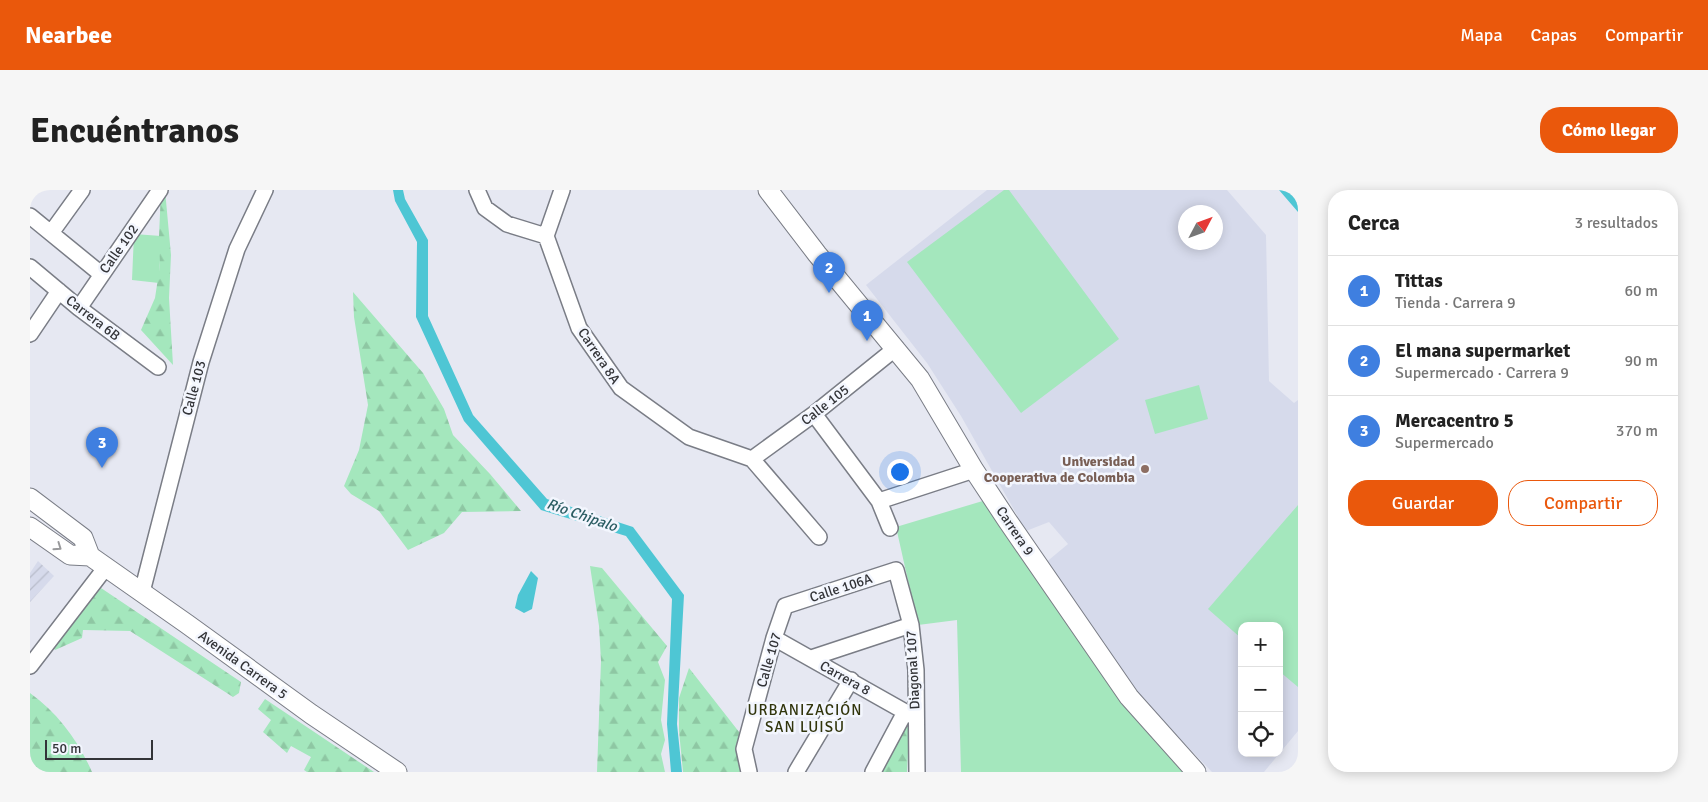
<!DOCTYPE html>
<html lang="es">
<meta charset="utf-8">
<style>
body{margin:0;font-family:Signika,sans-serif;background:#f6f6f6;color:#222}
.controls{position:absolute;right:15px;bottom:15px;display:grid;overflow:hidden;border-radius:10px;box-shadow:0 2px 12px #0003}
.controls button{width:45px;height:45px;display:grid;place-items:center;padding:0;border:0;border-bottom:1px solid #e0e0e0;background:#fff;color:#222;font:25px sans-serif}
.compass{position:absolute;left:1148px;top:15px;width:45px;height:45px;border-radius:50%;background:#fff;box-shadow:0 2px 12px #0003;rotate:49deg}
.scale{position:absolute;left:15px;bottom:12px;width:108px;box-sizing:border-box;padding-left:5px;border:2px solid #333438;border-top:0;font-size:14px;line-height:18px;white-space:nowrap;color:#333438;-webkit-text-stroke:4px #f3f6fe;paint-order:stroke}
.you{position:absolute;left:869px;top:281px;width:18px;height:18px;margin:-12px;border:4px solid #fff;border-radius:50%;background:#1a73e8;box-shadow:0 0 0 8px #1a73e833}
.badge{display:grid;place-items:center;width:32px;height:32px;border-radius:50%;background:#ea580c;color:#fff;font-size:16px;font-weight:700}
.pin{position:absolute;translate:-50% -41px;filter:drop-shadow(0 1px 2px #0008)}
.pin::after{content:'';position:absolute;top:26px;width:18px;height:15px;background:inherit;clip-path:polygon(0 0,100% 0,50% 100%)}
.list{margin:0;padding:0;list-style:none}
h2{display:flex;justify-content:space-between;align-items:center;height:65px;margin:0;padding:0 20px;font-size:21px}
h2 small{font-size:16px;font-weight:400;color:#767676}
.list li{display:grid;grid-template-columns:32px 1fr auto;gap:15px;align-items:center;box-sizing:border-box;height:70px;padding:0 20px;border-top:1px solid #e0e0e0}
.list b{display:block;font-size:19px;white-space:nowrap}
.list p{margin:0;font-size:16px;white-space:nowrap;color:#767676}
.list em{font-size:16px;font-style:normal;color:#767676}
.actions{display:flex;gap:10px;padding:15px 20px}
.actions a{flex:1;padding:11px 0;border:1px solid #ea580c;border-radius:20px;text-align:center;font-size:18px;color:#ea580c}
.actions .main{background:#ea580c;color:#fff}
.icon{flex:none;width:28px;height:28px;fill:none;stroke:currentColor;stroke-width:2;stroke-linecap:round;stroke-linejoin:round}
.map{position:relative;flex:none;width:1268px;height:582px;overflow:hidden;border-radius:20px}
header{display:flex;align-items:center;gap:30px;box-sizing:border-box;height:70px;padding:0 25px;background:#ea580c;color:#fff}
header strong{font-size:24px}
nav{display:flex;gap:28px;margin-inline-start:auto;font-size:18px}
.intro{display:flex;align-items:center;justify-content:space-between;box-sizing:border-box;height:120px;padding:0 30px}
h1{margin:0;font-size:35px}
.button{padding:12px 22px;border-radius:20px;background:#ea580c;color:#fff;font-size:18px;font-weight:700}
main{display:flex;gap:30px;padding:0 30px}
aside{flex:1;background:#fff;border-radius:20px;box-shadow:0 2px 12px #0003}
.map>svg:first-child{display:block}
.built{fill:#d6daeb;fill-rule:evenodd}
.industrial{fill:url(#industrial-furrows)}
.green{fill:#a4e7bd}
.forest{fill:url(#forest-firs)}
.water{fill:#4ec6d4}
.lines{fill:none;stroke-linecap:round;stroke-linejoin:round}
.minor-casing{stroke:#7a7d86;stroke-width:18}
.major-casing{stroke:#7a7d86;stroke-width:21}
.minor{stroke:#fff;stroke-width:15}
.major{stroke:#fff;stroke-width:19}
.oneway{stroke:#999a9c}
.education-dot{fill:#8d6e63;stroke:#f3f6fe;stroke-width:2}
.labels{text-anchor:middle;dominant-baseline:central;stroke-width:5;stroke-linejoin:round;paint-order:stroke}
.street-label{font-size:14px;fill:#333438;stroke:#f3f6fe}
.education-label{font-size:14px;font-weight:bold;fill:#785e54;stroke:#f3f6fe;text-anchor:end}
.water-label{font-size:15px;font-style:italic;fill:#2b5d63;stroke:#f3f6fe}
.neighbourhood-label{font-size:15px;letter-spacing:1px;fill:#31350c;stroke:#f3f6fe}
</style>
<header>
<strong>Nearbee</strong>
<nav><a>Mapa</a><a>Capas</a><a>Compartir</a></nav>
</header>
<div class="intro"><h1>Encuéntranos</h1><a class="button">Cómo llegar</a></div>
<main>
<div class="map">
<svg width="1268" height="582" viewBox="0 0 1268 582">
<defs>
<pattern id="industrial-furrows" width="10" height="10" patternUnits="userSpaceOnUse" patternTransform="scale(1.25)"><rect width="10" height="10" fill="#d6daeb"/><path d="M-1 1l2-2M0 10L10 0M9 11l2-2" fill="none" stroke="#b8bcca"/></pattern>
<pattern id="forest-firs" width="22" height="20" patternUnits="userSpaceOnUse" patternTransform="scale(1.25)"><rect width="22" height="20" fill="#a4e7bd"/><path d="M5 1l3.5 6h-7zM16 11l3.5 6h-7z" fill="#8ec7a3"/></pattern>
</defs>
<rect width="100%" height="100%" fill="#e6e8f2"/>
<path class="built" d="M 957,0 L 1197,0 L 1236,45 L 1239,191 L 1264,213 L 1268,210 L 1268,541 L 1234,582 L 1182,582 L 1105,502 L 1014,374 L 1038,354 L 1019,332 L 996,341 L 931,226 L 897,173 L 836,95 ZM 1156,22 L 1186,22 L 1186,52 L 1156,52 ZM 1212,436 L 1249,436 L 1249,563 L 1212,563 Z"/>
<path class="industrial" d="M 8,371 L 24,386 L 0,412 L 0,383 Z"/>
<path class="green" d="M 974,0 L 979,0 L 1089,149 L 991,223 L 877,72 Z
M 104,44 L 131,46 L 129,93 L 102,90 Z
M 1169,195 L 1178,229 L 1125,244 L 1115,210 Z
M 956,310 L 1113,538 L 1156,582 L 931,582 L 927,430 L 888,435 L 866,337 Z
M 1268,315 L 1268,497 L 1249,481 L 1249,436 L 1212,436 L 1212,449 L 1178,419 Z"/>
<path class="forest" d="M 131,0 L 135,0 L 141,65 L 139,108 L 143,175 L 111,140 L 125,108 L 130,75 L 129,46 Z
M 323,102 L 393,183 L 414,219 L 423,245 L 460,284 L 491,321 L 432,322 L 414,343 L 378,360 L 349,321 L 321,304 L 314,296 L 329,260 L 338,215 L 324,127 Z
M 560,376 L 572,378 L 637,456 L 628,472 L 635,490 L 631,530 L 635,550 L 631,564 L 635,582 L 567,582 L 571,471 L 569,436 Z
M 71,398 L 211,492 L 209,503 L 203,507 L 100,441 L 53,440 L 52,448 L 25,460 L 23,457 Z
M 659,478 L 713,547 C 710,559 708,570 712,582 L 653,582 L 649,541 L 649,508 Z
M 0,503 C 28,523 49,552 62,582 L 0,582 Z
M 235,509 L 344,582 L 277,582 L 274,580 L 281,567 L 261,556 L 257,563 L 233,542 L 241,530 L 228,519 Z
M 880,523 L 877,582 L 849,582 Z"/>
<path class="water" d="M 363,0 L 373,0 L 375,9 L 398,50 L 398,126 L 443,225 L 517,309 L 603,337 L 654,405 L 647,534 L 652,582 L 641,582 L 637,534 L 642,409 L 596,346 L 511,320 L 434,231 L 386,127 L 387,52 L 365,11 Z
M 1249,0 L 1262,0 L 1268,7 L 1268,22 Z
M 501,381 L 508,388 L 502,419 L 494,423 L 485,418 L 488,405 Z"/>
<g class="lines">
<defs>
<path id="minor" d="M 447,0 L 455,18 L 477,34 L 516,46
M 0,26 L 71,84
M 21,43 L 52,0
M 516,46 L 549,138 L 591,198 L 659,247 L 722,269 L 789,347
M 516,46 L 532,0
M 0,77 L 49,118 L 128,177
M 49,118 L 130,0
M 0,144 L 29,101
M 784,224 L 849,311 L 860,338
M 722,269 L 784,224 L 866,158
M 849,311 L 944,280
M 112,402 L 171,172 L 207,59 L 235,0
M 744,448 L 886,528
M 781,468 L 881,435
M 0,476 L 76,377
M 719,582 L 714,559 L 744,448 L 755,416 L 866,380 L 881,435 L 886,480 L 887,582
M 766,582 L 821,490
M 843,582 L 875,522"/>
<path id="major" d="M 738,0 L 787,64 L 890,189 L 944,280 L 977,330 L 1099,507 L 1166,582
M 0,308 L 53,348 L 60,366
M 0,337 L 40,365 L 60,366 L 157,434 L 281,524 L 367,582"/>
</defs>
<use href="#minor" class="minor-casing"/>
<use href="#major" class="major-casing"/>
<use href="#minor" class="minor"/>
<use href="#major" class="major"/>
</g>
<defs><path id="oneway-chevron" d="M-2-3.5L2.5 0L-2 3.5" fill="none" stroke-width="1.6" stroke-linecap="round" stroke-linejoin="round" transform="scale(1.25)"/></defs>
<use class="oneway" href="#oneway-chevron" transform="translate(28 357) rotate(35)"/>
<circle class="education-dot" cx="1115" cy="279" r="5"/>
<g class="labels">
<g class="street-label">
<text transform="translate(89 59) rotate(-55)">Calle 102</text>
<text transform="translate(63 128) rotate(38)">Carrera 6B</text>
<text transform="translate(569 166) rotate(56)">Carrera 8A</text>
<text transform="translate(164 198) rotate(-75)">Calle 103</text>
<text transform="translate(795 215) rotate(-38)">Calle 105</text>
<text transform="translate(985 341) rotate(56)">Carrera 9</text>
<text transform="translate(811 398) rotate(-18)">Calle 106A</text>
<text transform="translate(739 470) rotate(-74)">Calle 107</text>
<text transform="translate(213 475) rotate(36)">Avenida Carrera 5</text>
<text transform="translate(883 480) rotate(-93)">Diagonal 107</text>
<text transform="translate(815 488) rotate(29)">Carrera 8</text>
</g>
<g class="education-label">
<text x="1105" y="271">Universidad<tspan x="1105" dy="16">Cooperativa de Colombia</tspan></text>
</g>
<g class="water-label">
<text transform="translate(552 325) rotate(19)">Río Chipalo</text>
</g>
<g class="neighbourhood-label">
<text x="775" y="520">URBANIZACIÓN<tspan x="775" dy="17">SAN LUISÚ</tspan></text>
</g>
</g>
</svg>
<div class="controls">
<button>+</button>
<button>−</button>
<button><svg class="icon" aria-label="locate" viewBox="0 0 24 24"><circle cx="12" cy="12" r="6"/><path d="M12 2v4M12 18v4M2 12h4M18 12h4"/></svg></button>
</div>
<svg class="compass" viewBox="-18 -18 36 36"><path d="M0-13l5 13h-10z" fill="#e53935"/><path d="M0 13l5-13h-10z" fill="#767676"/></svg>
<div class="scale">50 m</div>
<div class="you"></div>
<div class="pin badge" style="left:837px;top:151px;background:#3f7fe0">1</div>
<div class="pin badge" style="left:799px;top:103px;background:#3f7fe0">2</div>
<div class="pin badge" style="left:72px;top:278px;background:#3f7fe0">3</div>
</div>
<aside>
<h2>Cerca<small>3 resultados</small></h2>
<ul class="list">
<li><span class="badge" style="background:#3f7fe0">1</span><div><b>Tittas</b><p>Tienda · Carrera 9</p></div><em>60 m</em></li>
<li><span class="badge" style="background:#3f7fe0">2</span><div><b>El mana supermarket</b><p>Supermercado · Carrera 9</p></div><em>90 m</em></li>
<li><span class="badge" style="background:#3f7fe0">3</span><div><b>Mercacentro 5</b><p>Supermercado</p></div><em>370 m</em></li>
</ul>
<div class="actions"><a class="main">Guardar</a><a>Compartir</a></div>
</aside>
</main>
